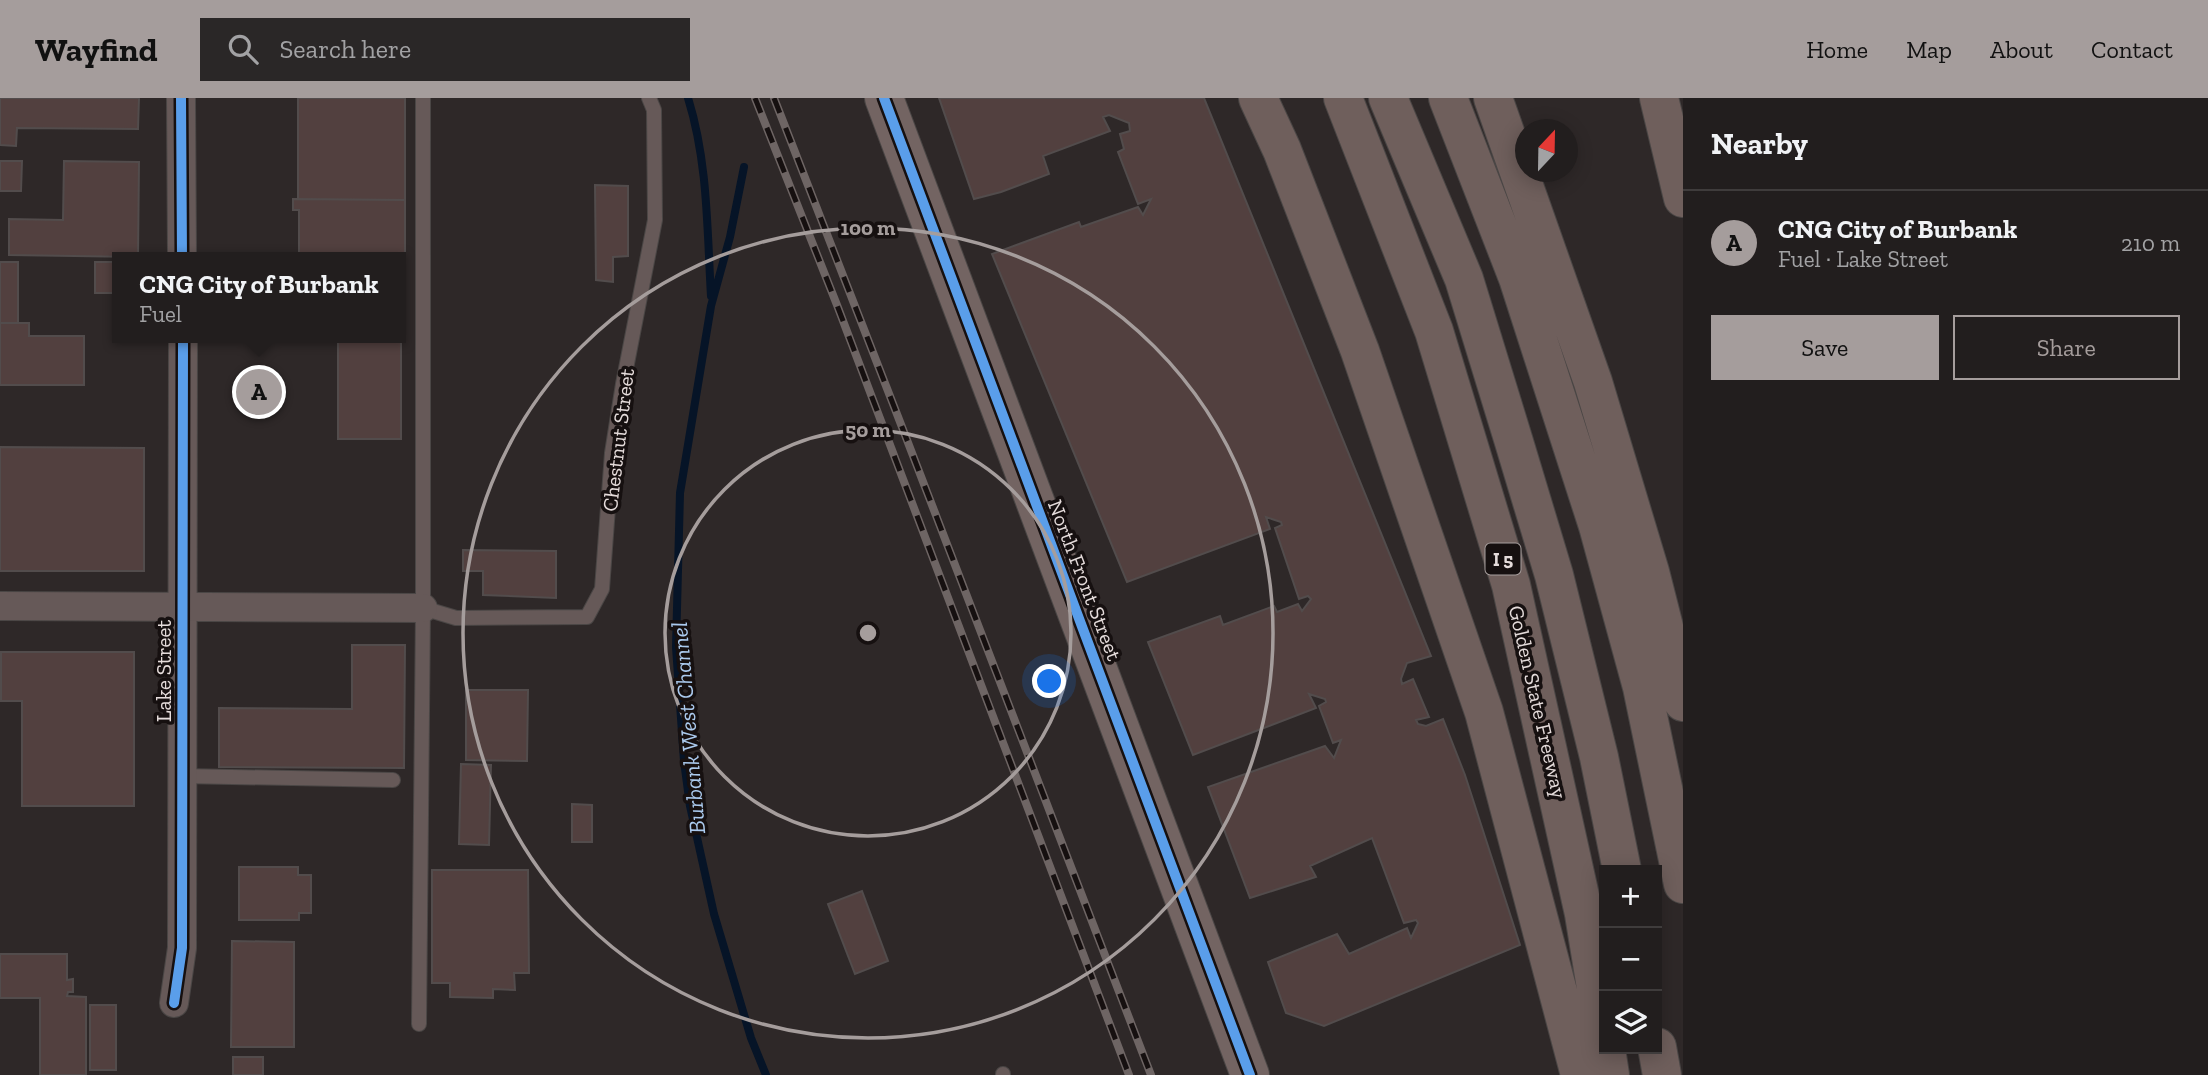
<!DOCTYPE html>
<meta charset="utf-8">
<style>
body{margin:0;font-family:"Zilla Slab",serif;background:#2a2727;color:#f1f3f6}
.controls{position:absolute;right:21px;bottom:21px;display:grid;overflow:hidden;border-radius:0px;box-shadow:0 4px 18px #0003}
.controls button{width:63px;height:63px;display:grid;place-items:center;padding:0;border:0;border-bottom:2px solid #3f3c3c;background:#221e1e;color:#f1f3f6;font:35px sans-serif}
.compass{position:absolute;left:1515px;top:21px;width:63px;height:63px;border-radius:50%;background:#221e1e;box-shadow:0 4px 18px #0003;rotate:22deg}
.you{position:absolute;left:1050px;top:584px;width:24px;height:24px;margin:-18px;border:5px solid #fff;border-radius:50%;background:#1a73e8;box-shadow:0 0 0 10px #1a73e833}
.badge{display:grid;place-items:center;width:46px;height:46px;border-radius:50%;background:#a59d9c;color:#111;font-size:23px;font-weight:700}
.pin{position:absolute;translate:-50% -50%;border:4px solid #fff;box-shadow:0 2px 7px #0006}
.popup{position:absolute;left:112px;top:154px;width:294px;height:91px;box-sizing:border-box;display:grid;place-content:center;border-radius:0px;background:#221e1e;filter:drop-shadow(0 2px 5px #0005);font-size:23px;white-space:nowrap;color:#a2a2a4}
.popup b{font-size:26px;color:#f1f3f6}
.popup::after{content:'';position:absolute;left:50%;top:100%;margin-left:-14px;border:14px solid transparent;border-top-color:#221e1e}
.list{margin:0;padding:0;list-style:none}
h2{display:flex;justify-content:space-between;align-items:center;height:91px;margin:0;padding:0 28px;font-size:30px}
h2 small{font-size:23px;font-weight:400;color:#a2a2a4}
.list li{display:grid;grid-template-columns:46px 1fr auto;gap:21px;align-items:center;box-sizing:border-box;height:105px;padding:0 28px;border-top:2px solid #3f3c3c}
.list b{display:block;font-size:26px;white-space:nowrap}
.list p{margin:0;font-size:23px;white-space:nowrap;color:#a2a2a4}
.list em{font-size:23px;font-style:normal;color:#a2a2a4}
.actions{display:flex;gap:14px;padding:21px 28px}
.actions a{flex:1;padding:16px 0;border:2px solid #a59d9c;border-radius:0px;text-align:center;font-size:24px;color:#a59d9c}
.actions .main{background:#a59d9c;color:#111}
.icon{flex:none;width:38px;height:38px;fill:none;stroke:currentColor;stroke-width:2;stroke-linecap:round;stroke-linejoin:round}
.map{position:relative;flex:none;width:1683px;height:977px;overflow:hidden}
header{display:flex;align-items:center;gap:42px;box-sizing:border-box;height:98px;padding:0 35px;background:#a59d9c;color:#111}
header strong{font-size:33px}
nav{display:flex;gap:38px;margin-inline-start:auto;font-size:24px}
.search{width:490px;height:63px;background:#2a2727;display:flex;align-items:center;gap:18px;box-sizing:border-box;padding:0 24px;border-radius:0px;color:#a2a2a4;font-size:26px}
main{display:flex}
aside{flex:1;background:#221e1e}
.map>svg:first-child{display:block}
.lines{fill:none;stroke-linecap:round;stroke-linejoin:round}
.stream{stroke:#061427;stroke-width:8}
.building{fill:#52403f;stroke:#524c4c;stroke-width:2}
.service-casing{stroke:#4a4645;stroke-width:16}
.minor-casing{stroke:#4a4645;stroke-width:30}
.secondary-casing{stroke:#4a4645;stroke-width:40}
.motorway-casing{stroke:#4a4645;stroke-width:40}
.service{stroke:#665958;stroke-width:14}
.minor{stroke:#665958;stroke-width:28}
.secondary{stroke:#736462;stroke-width:38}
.motorway{stroke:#6f5f5c;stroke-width:38}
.rail-casing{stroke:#6e6564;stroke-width:8}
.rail{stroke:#161010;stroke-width:5;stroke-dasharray:16;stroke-linecap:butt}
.cycleway-casing{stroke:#161010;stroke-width:15}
.cycleway{stroke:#5a9eea;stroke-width:10}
.ring{fill:none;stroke:#a59d9c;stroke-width:3.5}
.labels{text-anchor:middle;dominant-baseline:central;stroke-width:7;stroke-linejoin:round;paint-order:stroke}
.shield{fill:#161010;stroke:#a79f9e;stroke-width:2}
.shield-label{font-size:19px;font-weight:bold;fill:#e5dcdb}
.street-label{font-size:21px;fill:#e5dcdb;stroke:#161010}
.water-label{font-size:23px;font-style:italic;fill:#abcaee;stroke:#161010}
.centre{fill:#a59d9c;stroke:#161010;stroke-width:3.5}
.ring-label{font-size:21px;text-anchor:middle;font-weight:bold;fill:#a59d9c;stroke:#161010;stroke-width:7;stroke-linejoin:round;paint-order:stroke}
</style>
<header>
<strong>Wayfind</strong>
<div class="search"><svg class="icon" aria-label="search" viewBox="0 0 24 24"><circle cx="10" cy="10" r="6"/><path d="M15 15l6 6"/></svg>Search here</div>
<nav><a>Home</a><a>Map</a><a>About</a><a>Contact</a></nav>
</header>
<main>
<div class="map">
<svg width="1683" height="977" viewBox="0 0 1683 977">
<rect width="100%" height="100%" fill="#2e2828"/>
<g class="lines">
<path class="stream" d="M 688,0 C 708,64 707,131 711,198
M 744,69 L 730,139 L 711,208 L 680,395 L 676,549 L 684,663 L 690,708 L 714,816 L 751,940 L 766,977"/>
</g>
<path class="building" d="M 0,0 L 139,0 L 138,31 L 17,30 L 16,48 L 0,47 Z
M 298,0 L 405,0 L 405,102 L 298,101 Z
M 939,0 L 1204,0 L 1431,558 L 1407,565 L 1401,581 L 1402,586 L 1413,581 L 1429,619 L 1416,622 L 1418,626 L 1426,628 L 1443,621 L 1465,677 L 1520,847 L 1324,928 L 1286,915 L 1268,864 L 1337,836 L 1349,856 L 1407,830 L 1411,840 L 1418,825 L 1416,822 L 1404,825 L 1372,740 L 1310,768 L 1316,779 L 1250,800 L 1208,689 L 1325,648 L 1334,660 L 1341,642 L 1333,645 L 1319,608 L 1326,604 L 1325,601 L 1309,596 L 1316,610 L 1193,657 L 1148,544 L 1220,518 L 1223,527 L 1274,508 L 1277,514 L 1298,506 L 1302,513 L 1311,501 L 1308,498 L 1299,501 L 1275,430 L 1282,427 L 1281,424 L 1266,419 L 1270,431 L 1127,484 L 992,156 L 1079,124 L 1081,129 L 1138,109 L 1143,117 L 1151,101 L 1138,106 L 1118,54 L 1124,51 L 1120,36 L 1130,33 L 1129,25 L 1109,17 L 1103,19 L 1110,33 L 1043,58 L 1049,76 L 1001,94 L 974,101 Z
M 0,63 L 22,63 L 21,93 L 0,93 Z
M 64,63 L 139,64 L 138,159 L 9,157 L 9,121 L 63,122 Z
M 595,87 L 628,88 L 628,158 L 613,159 L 613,184 L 596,182 Z
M 293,101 L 405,102 L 405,165 L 401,165 L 401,159 L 299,159 L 299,112 L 293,112 Z
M 0,164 L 18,164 L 18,225 L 0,225 Z
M 95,164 L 117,164 L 117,195 L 95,195 Z
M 401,165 L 405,165 L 405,226 L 401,226 Z
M 0,225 L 29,225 L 29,238 L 84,238 L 84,287 L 0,287 Z
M 401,230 L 401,341 L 338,341 L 338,240 L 401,240 Z
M 244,274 L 275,275 L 275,313 L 244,313 Z
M 0,349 L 144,350 L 144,473 L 0,473 Z
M 463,452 L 556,453 L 556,500 L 483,497 L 483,473 L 463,473 Z
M 352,547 L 405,547 L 404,670 L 219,669 L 219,610 L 352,611 Z
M 1,554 L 134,554 L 134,708 L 22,708 L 22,603 L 1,603 Z
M 466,592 L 528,592 L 527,663 L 466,662 Z
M 461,666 L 491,667 L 489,747 L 459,746 Z
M 572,706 L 592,707 L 592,744 L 572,744 Z
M 239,769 L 298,769 L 298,777 L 311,777 L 311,815 L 299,815 L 299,822 L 239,822 Z
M 432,772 L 528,772 L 529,875 L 514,875 L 515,892 L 493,891 L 493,900 L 450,899 L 450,885 L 432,885 Z
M 862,793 L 888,863 L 855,876 L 828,806 Z
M 232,843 L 294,844 L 294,949 L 231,949 Z
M 0,856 L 67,856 L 67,882 L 73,881 L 73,894 L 68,894 L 67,898 L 86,899 L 86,977 L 40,977 L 40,900 L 0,900 Z
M 90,907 L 116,907 L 116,972 L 90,972 Z
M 233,959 L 263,959 L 263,977 L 233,977 Z"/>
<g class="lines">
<defs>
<path id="service" d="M 423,510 L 456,520 L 587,519 L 602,491 L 612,355 L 623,286 L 655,122 L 654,12 L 649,0
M 182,678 L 393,682
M 419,926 L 423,510 L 423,0
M 1003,977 L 1003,976"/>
<path id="minor" d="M 181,0 L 182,159
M 0,508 L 423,510
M 174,905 L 182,850 L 183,240"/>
<path id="secondary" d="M 884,0 L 1250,977"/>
<path id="motorway" d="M 1258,0 L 1282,52 L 1360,253 L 1484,614 L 1580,977
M 1343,0 L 1434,233 L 1511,487 L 1584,816 L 1604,939
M 1388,0 L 1464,181 L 1514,344 L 1554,477 L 1599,659 L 1622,772
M 1448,0 L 1518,180 L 1598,428 L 1642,589 L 1683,786
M 1493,0 L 1593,284 L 1650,474 L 1683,604
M 1659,0 L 1683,100
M 1657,949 L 1662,977
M 1606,951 L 1610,977"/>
</defs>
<use href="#service" class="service-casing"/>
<use href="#minor" class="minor-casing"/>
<use href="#secondary" class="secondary-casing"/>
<use href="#motorway" class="motorway-casing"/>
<use href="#service" class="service"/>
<use href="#minor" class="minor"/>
<use href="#secondary" class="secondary"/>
<use href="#motorway" class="motorway"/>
<defs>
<path id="rail" d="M 755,0 L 837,207 L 1129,977
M 774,0 L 902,329 L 1151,977"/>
</defs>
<use href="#rail" class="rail-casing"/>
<use href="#rail" class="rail"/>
<defs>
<path id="cycleway" d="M 181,0 L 182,159
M 884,0 L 1250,977
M 174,905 L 182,850 L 183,240"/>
</defs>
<use href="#cycleway" class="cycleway-casing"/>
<use href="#cycleway" class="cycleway"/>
</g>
<g class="ring">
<circle cx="868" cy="535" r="203"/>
<circle cx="868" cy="535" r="405"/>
</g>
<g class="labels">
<rect class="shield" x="1485.5" y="445.5" width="35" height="31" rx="5"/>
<g class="shield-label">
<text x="1503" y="461">I 5</text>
</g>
<g class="street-label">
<text transform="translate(618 342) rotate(-83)">Chestnut Street</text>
<text transform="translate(1085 482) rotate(69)">North Front Street</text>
<text transform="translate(163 573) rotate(-90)">Lake Street</text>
<text transform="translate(1538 604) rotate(77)">Golden State Freeway</text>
</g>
<g class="water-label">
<text transform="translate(688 630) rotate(-95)">Burbank West Channel</text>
</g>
</g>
<circle cx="868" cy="535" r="10" class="centre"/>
<g class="ring-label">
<text x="868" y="137">100 m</text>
<text x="868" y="339">50 m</text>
</g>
</svg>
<div class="controls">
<button>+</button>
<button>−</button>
<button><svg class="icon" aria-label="layers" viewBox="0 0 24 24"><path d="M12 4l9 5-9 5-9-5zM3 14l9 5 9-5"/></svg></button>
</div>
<svg class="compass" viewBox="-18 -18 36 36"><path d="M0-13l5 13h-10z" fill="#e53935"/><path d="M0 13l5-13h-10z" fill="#a2a2a4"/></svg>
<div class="you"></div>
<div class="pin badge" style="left:259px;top:294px">A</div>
<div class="popup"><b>CNG City of Burbank</b>Fuel</div>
</div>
<aside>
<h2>Nearby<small></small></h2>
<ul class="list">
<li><span class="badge">A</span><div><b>CNG City of Burbank</b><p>Fuel · Lake Street</p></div><em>210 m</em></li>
</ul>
<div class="actions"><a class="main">Save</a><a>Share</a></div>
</aside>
</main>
